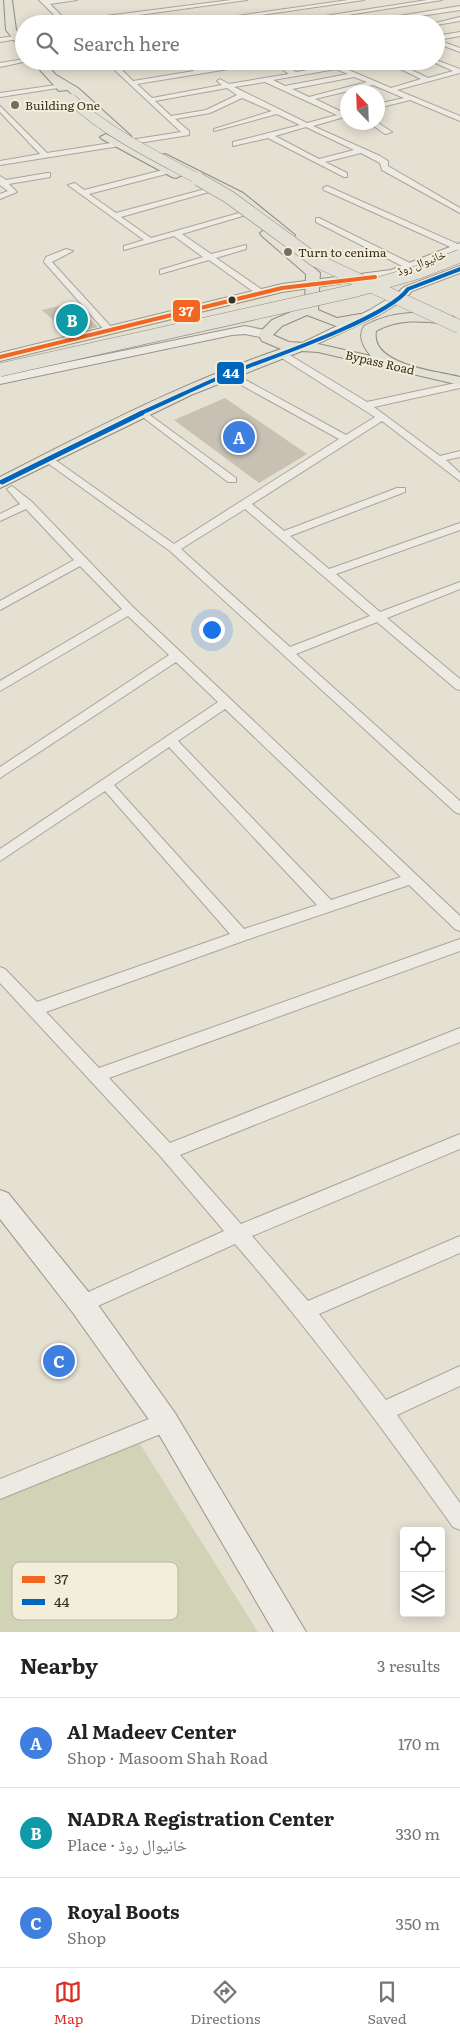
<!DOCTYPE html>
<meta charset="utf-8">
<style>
body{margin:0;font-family:Literata,"Noto Naskh Arabic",serif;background:#f6f6f6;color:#222}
.controls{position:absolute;right:15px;bottom:15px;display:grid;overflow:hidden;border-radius:5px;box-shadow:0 2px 12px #0003}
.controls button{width:45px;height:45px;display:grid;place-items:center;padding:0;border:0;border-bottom:1px solid #e0e0e0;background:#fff;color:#222;font:25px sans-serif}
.compass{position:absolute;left:340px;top:85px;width:45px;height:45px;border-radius:50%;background:#fff;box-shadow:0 2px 12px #0003;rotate:337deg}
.you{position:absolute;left:211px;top:629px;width:18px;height:18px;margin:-12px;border:4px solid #fff;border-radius:50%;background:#1a73e8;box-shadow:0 0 0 8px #1a73e833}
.badge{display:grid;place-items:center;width:32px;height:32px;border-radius:50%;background:#d93025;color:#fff;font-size:16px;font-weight:700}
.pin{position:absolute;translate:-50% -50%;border:2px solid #fff;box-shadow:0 1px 5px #0006}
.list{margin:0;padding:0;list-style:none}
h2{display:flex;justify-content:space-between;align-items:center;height:65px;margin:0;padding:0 20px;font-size:21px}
h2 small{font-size:16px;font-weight:400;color:#767676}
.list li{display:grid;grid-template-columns:32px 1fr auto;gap:15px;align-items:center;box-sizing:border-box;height:90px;padding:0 20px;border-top:1px solid #e0e0e0}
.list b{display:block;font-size:19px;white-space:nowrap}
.list p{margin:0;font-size:16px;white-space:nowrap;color:#767676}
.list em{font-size:16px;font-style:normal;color:#767676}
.icon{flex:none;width:28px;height:28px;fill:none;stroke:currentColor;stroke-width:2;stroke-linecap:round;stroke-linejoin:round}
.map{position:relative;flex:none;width:460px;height:1632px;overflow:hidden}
.search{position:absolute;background:#fff;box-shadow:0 2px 12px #0003;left:15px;right:15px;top:15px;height:55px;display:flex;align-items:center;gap:12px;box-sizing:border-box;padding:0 18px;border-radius:28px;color:#767676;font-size:19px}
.sheet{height:335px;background:#fff}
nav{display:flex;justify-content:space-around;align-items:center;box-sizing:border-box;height:70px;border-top:1px solid #e0e0e0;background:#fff;font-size:14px;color:#767676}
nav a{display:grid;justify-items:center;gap:2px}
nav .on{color:#d93025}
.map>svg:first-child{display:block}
.green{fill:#d0d3b6}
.building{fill:#c7c0b3}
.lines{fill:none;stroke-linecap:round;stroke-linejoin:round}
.street-casing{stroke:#aaa59a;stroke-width:2}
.secondary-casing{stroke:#99958a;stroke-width:2}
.primary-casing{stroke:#8f8b81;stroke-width:2}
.street{fill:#eceae2;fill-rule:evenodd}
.secondary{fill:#eceae2;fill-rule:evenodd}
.primary{fill:#e3e0d5;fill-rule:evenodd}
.primary-bridge-far1-casing{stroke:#8f8b81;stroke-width:11;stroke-linecap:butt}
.primary-bridge-casing{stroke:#8f8b81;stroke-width:14;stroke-linecap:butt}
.primary-bridge-far1{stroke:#e3e0d5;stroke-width:10}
.primary-bridge{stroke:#e3e0d5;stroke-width:13}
.bus-1-casing{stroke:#f3eed9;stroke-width:6}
.bus-2-far1-casing{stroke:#f3eed9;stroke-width:6}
.bus-2-casing{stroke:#f3eed9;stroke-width:8}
.bus-1{stroke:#f26522;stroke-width:4}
.bus-2-far1{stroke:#0065bd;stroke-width:4}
.bus-2{stroke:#0065bd;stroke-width:5}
.poi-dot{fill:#746d60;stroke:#f3eed9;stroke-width:2}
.bus-dot{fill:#382f22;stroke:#f3eed9;stroke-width:2}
.labels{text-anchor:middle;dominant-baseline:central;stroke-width:4;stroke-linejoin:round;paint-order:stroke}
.far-poi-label{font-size:12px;fill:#382f22;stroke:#f3eed9;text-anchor:start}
.far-street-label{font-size:12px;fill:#382f22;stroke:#f3eed9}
.key{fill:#f3eed9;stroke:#bbb5a2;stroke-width:1}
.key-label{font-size:14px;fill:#382f22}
.line-badge{stroke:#f3eed9;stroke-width:2}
.badge-label{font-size:14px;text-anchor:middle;font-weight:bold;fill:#fff}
</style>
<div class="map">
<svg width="460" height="1632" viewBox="0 0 460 1632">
<rect width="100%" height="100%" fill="#e4e0d2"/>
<path class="green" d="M 135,1436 L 258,1632 L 0,1632 L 0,1490 Z"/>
<path class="building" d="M 72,303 L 98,327 L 69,334 L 42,310 Z
M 225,398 L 307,454 L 259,483 L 174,420 Z"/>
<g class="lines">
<defs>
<path id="street" d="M 39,0 L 77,0 L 50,4 L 67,21 L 231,0 L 247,0 L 74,24 L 63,24 Z
M 348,0 L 364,0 L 200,24 L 182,24 Z
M 427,0 L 442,0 L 291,24 L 274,24 Z
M 460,6 L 460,10 L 367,24 L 350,24 Z
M 460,17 L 460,21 L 436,25 L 431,24 Z
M 460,32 L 460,36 L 438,40 L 460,48 L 460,52 L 436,43 L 436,36 Z
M 16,36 L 18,39 L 0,42 L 0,38 Z
M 24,59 L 24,61 L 28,61 L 0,67 L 0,63 Z
M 436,60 L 460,69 L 460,73 L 397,90 L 460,116 L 460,121 L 410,100 L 378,108 L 378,104 L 404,98 L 373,85 L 315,99 L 344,113 L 348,112 L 348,116 L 313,126 L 380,156 L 388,161 L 388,166 L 460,208 L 460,213 L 382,170 L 380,163 L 361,153 L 325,162 L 347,173 L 347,177 L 344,177 L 268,138 L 233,146 L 233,142 L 300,125 L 277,114 L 214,131 L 214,129 L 272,111 L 242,98 L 210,113 L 175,119 L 189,131 L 189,135 L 0,165 L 0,161 L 40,154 L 0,112 L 0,106 L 47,153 L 181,132 L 105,61 L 112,61 L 117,66 L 163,61 L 121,69 L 133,81 L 194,71 L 180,61 L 188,61 L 201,70 L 255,61 L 279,61 L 296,72 L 360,61 L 375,61 L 344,68 L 391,88 L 421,79 L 384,61 L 393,61 L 428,78 L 453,71 L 431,61 ZM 272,62 L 289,74 L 229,84 L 220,79 L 217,81 L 222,85 L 152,98 L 137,84 ZM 336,69 L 348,74 L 285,86 L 273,80 ZM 354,77 L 367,82 L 309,97 L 292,89 ZM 265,82 L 337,115 L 307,123 L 234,87 ZM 227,88 L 237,95 L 206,110 L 171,116 L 155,101 ZM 306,127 L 354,150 L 319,159 L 275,136 Z
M 56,85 L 58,88 L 0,97 L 0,93 Z
M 368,122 L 377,122 L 392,132 L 385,134 Z
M 167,169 L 171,171 L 170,173 L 89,194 L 116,213 L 209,188 L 209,192 L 121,217 L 151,238 L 246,211 L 246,215 L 182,234 L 211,254 L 246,245 L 246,249 L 216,258 L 264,291 L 264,295 L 258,295 L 209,260 L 160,274 L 160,270 L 203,257 L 174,236 L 124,250 L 124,246 L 144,240 L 68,185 L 75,183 L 84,190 Z
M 47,173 L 50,173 L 50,177 L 9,184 L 17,192 L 0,199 L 0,194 L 8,191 L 0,185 L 0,176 L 6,180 Z
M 327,186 L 460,245 L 460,249 L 455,249 L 324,190 L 323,188 Z
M 319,218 L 414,265 L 415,267 L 408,269 L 316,222 L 316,218 Z
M 66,249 L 73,251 L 52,262 L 113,329 L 113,333 L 107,333 L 44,262 L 46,257 Z
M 277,351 L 283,351 L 367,402 L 460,382 L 460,388 L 374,407 L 440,456 L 460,451 L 460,457 L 446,460 L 460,473 L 460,481 L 382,421 L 252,504 L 284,531 L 397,488 L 405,488 L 405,492 L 290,536 L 329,569 L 460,523 L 460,530 L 336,574 L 380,612 L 460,582 L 460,589 L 387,618 L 460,679 L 460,690 L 456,689 L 377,622 L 296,654 L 460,801 L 460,814 L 455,812 L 170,551 L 42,459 L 47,456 L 51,457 L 174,544 L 339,439 L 225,376 L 225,372 L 231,372 L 346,435 L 375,417 L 277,355 ZM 245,509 L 370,616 L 290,647 L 181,549 Z
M 143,410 L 236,478 L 236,482 L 228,482 L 140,415 L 138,413 Z
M 12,486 L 32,502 L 133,607 L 460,916 L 460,931 L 455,929 L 409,885 L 246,940 L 46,1012 L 99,1068 L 460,939 L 460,951 L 109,1078 L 170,1143 L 460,1028 L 460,1042 L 180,1155 L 241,1224 L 460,1134 L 460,1149 L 252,1236 L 308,1301 L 460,1236 L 460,1253 L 319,1314 L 386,1400 L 460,1366 L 460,1386 L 397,1415 L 460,1503 L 460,1530 L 453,1527 C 383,1429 314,1335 235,1244 L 89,1310 L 82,1313 L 75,1310 L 73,1304 L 75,1298 L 224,1231 L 161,1157 L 0,983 L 0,967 L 5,969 L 37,1002 L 230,934 L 105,791 L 0,861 L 0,849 L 218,702 L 176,662 L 0,778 L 0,767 L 169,655 L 128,616 L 0,691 L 0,681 L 122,609 L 80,566 L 0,610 L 0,601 L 74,560 L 26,509 L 0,521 L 0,514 L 20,504 L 7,489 ZM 225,709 L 401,877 L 331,900 L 178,741 ZM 169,747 L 317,905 L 244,929 L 114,785 Z
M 166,1412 L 173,1415 L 176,1422 L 173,1429 L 0,1499 L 0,1479 Z"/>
<path id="secondary" d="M 460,243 L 460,250 L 393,276 L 282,292 L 0,361 L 0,353 L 282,284 L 391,270 Z
M 460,266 L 460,273 L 412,291 L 405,299 L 379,315 L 304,350 L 296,350 L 294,347 L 370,310 L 396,294 L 404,287 Z
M 245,326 L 269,331 L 271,334 L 265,338 L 245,334 L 232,335 L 0,384 L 0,376 Z
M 0,1190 L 8,1193 L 91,1295 L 175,1413 L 306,1632 L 274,1632 L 157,1431 L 73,1313 L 0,1219 Z"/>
<path id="primary" d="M 4,0 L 12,0 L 16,30 L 24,40 L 24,50 L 21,49 L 6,30 Z
M 32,61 L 43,61 L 56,75 L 78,88 L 131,136 L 131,140 C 117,144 81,100 67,90 L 59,91 Z
M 106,134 L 180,173 L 182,175 L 176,178 L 172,177 L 102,139 L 100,137 Z
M 165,154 L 243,193 L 295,235 L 293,238 L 285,238 L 235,199 L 161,159 L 161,155 Z
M 266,229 L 270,230 L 320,273 L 318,310 L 337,318 L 360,314 L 367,318 L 365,321 L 336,326 L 307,315 L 282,326 L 273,335 L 289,342 L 318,344 L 371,356 C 364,348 357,337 364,326 C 391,311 424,310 454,317 L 456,320 L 454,323 L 449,324 C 423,321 399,318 376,331 C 370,365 437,371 460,377 L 460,385 L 318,352 L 302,351 L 191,395 L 0,488 L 0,477 C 92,430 184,382 281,349 L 262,341 L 258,334 L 272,320 L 305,306 L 306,274 L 262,236 L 260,233 Z"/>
</defs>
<use href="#street" class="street-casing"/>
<use href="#secondary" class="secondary-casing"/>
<use href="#primary" class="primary-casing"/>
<use href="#street" class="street"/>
<use href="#secondary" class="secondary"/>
<use href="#primary" class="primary"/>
<defs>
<path id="primary-bridge-far1" d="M 71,99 C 110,135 154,155 200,180"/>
<path id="primary-bridge" d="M 198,179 L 229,197 L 315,260 L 460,327
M 0,370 L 353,291 L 419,272 L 460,256"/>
</defs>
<use href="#primary-bridge-far1" class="primary-bridge-far1-casing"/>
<use href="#primary-bridge" class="primary-bridge-casing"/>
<use href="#primary-bridge-far1" class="primary-bridge-far1"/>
<use href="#primary-bridge" class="primary-bridge"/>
<defs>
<path id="bus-1" d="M 0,357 L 282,288 L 375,277"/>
<path id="bus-2-far1" d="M 139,414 C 169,401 199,386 230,373 C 267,359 388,318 408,289 L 460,269"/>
<path id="bus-2" d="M 2,482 L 142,413"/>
</defs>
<use href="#bus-1" class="bus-1-casing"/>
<use href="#bus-2-far1" class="bus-2-far1-casing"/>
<use href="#bus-2" class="bus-2-casing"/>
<use href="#bus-1" class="bus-1"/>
<use href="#bus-2-far1" class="bus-2-far1"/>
<use href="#bus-2" class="bus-2"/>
</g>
<g class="poi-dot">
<circle cx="15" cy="105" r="5"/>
<circle cx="288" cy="252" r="5"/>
</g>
<circle class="bus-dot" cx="232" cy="300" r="4.5"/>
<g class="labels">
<g class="far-poi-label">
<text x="25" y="105">Building One</text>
<text x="298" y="252">Turn to cenima</text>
</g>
<g class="far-street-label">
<text transform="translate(421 262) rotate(-21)">خانیوال روڈ</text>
<text transform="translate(380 362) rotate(13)">Bypass Road</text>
</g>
</g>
<rect x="12" y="1562" width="166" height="58" rx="8" class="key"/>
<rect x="22" y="1576" width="23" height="7" fill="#f26522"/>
<rect x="22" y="1599" width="23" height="6" fill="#0065bd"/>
<g class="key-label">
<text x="54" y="1584">37</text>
<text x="54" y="1607">44</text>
</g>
<g class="line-badge">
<rect x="172" y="299" width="29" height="24" rx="5" fill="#f26522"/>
<rect x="216" y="361" width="29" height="24" rx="5" fill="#0065bd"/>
</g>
<g class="badge-label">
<text x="186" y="316">37</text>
<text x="231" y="378">44</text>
</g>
</svg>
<div class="controls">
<button><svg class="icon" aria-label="locate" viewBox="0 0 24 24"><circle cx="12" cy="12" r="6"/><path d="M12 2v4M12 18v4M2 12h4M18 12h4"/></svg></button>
<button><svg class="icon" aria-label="layers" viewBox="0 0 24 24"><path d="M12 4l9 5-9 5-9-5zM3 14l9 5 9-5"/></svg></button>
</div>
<svg class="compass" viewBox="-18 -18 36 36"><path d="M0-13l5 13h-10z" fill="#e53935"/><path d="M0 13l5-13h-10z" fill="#767676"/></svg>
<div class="you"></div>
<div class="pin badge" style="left:239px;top:437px;background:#3f7fe0">A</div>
<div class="pin badge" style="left:72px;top:320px;background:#0f9aa8">B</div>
<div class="pin badge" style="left:59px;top:1361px;background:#3f7fe0">C</div>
<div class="search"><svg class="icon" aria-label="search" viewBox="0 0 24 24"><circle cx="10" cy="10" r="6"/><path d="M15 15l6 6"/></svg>Search here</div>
</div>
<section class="sheet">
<h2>Nearby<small>3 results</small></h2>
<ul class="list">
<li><span class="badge" style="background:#3f7fe0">A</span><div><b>Al Madeev Center</b><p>Shop · Masoom Shah Road</p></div><em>170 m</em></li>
<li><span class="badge" style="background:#0f9aa8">B</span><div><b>NADRA Registration Center</b><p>Place · خانیوال روڈ</p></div><em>330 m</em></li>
<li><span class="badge" style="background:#3f7fe0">C</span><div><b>Royal Boots</b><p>Shop</p></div><em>350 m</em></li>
</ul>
</section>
<nav>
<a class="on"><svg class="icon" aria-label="map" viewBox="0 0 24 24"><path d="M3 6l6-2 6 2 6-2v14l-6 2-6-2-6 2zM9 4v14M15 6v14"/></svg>Map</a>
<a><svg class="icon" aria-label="directions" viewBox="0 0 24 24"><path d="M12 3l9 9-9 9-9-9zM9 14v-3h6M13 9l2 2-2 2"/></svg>Directions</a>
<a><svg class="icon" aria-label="saved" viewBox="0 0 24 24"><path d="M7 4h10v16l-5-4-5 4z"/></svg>Saved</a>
</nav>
